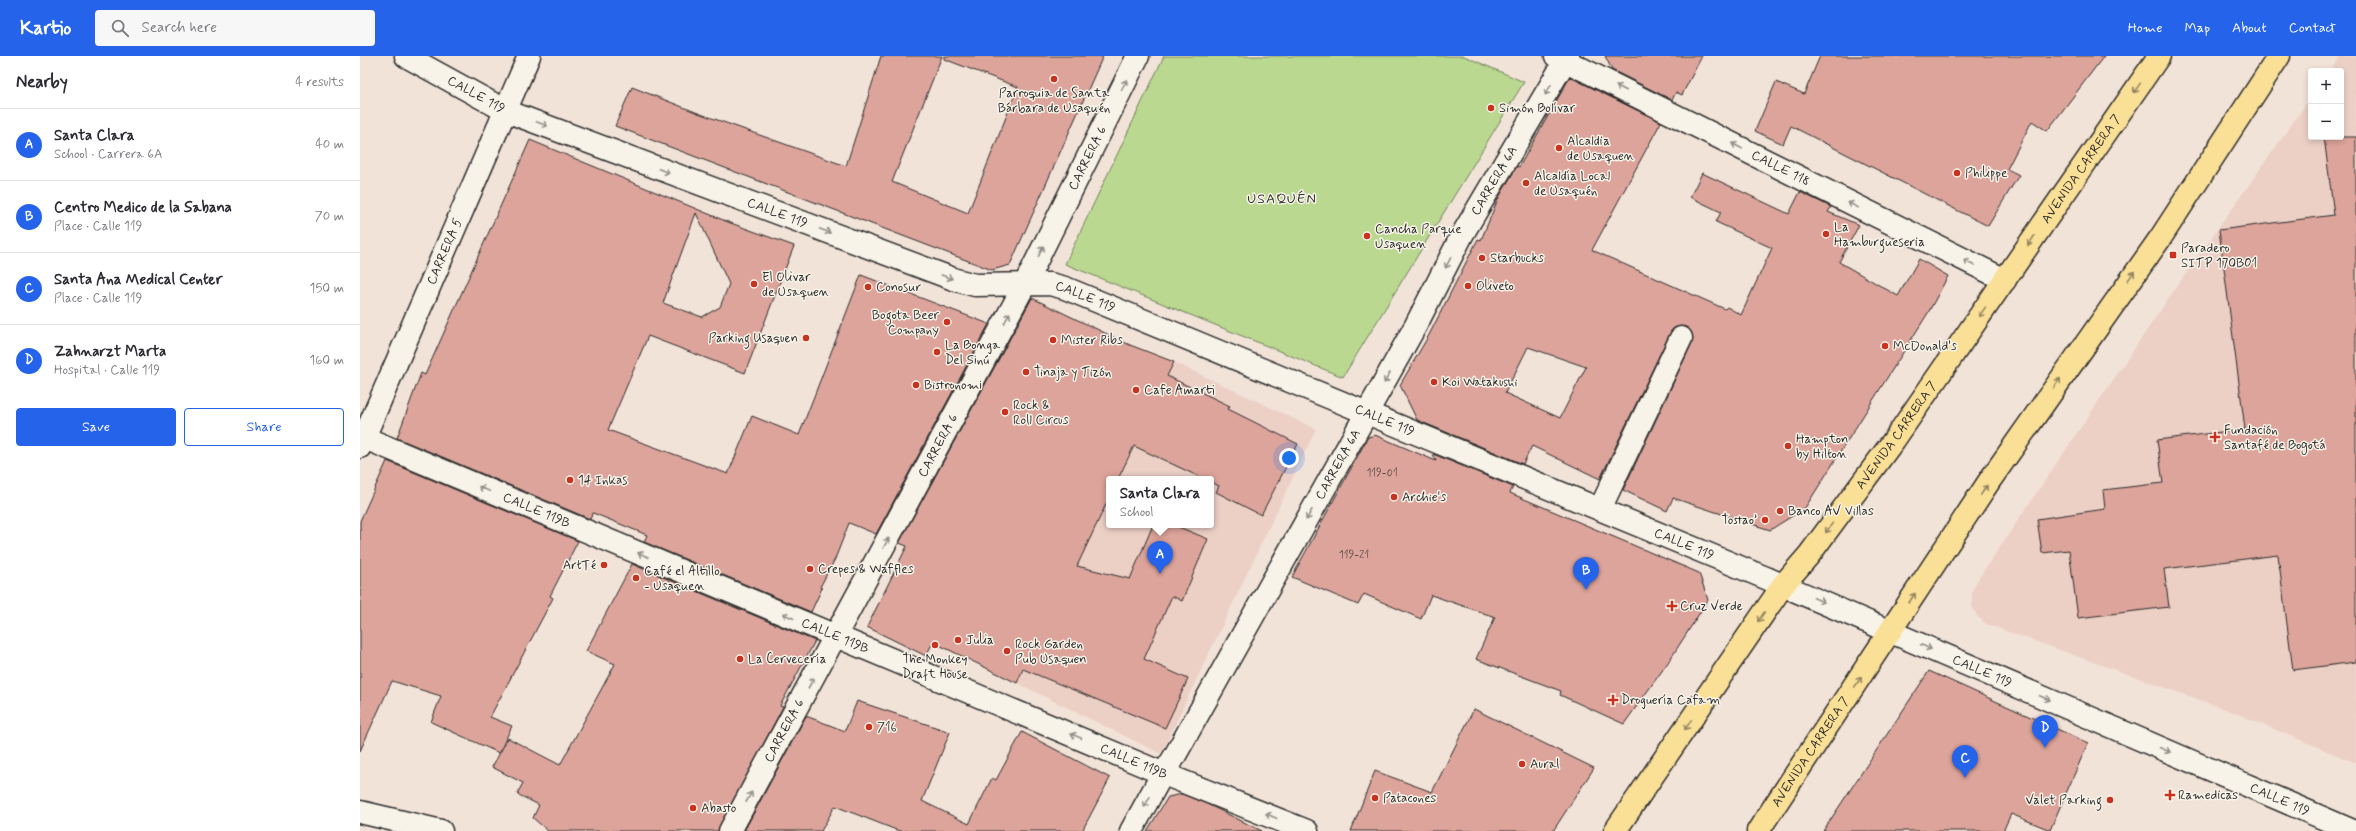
<!DOCTYPE html>
<meta charset="utf-8">
<style>
body{margin:0;font-family:Mynerve,sans-serif;background:#f7f7f7;color:#2b2b33}
.controls{position:absolute;right:12px;top:12px;display:grid;overflow:hidden;border-radius:4px;box-shadow:0 2px 6px #0003}
.controls button{width:36px;height:36px;display:grid;place-items:center;padding:0;border:0;border-bottom:1px solid #e1e1e2;background:#fff;color:#2b2b33;font:20px sans-serif}
.you{position:absolute;left:929px;top:402px;width:14px;height:14px;margin:-10px;border:3px solid #fff;border-radius:50%;background:#1a73e8;box-shadow:0 0 0 6px #1a73e833}
.badge{display:grid;place-items:center;width:26px;height:26px;border-radius:50%;background:#2563eb;color:#fff;font-size:13px;font-weight:700}
.pin{position:absolute;translate:-50% -33px;filter:drop-shadow(0 1px 2px #0008)}
.pin::after{content:'';position:absolute;top:21px;width:14px;height:12px;background:inherit;clip-path:polygon(0 0,100% 0,50% 100%)}
.popup{position:absolute;left:746px;top:420px;width:108px;height:52px;box-sizing:border-box;display:grid;place-content:center;border-radius:4px;background:#fff;filter:drop-shadow(0 1px 3px #0005);font-size:13px;white-space:nowrap;color:#7c7c81}
.popup b{font-size:15px;color:#2b2b33}
.popup::after{content:'';position:absolute;left:50%;top:100%;margin-left:-8px;border:8px solid transparent;border-top-color:#fff}
.list{margin:0;padding:0;list-style:none}
h2{display:flex;justify-content:space-between;align-items:center;height:52px;margin:0;padding:0 16px;font-size:17px}
h2 small{font-size:13px;font-weight:400;color:#7c7c81}
.list li{display:grid;grid-template-columns:26px 1fr auto;gap:12px;align-items:center;box-sizing:border-box;height:72px;padding:0 16px;border-top:1px solid #e1e1e2}
.list b{display:block;font-size:15px;white-space:nowrap}
.list p{margin:0;font-size:13px;white-space:nowrap;color:#7c7c81}
.list em{font-size:13px;font-style:normal;color:#7c7c81}
.actions{display:flex;gap:8px;padding:12px 16px}
.actions a{flex:1;padding:9px 0;border:1px solid #2563eb;border-radius:4px;text-align:center;font-size:14px;color:#2563eb}
.actions .main{background:#2563eb;color:#fff}
.icon{flex:none;width:22px;height:22px;fill:none;stroke:currentColor;stroke-width:2;stroke-linecap:round;stroke-linejoin:round}
.map{position:relative;flex:none;width:1996px;height:775px;overflow:hidden}
header{display:flex;align-items:center;gap:24px;box-sizing:border-box;height:56px;padding:0 20px;background:#2563eb;color:#fff}
header strong{font-size:19px}
nav{display:flex;gap:22px;margin-inline-start:auto;font-size:14px}
.search{width:280px;height:36px;background:#f7f7f7;display:flex;align-items:center;gap:10px;box-sizing:border-box;padding:0 14px;border-radius:4px;color:#7c7c81;font-size:15px}
main{display:flex}
aside{flex:1;background:#fff}
.map>svg:first-child{display:block}
.built{fill:#ecd0c6}
.green{fill:#bad890;stroke:#72825e}
.building{fill:#dda49b;stroke:#2b2b2b;fill-rule:evenodd}
.lines{fill:none;stroke-linecap:round;stroke-linejoin:round}
.street-casing{stroke:#2b2b2b;stroke-width:25}
.primary-casing{stroke:#2b2b2b;stroke-width:25}
.street{stroke:#f7f3e8;stroke-width:22}
.primary{stroke:#fadf96;stroke-width:22}
.oneway{stroke:#918f8a}
.oneway2{stroke:#928560}
.poi-dot{fill:#c8321e;stroke:#f7f3e8;stroke-width:1.5}
.labels{text-anchor:middle;dominant-baseline:central;stroke-width:3;stroke-linejoin:round;paint-order:stroke}
.number-label{font-size:11px;fill:#584947}
.poi-label{font-size:13px;fill:#2b2b2b;stroke:#f7f3e8;text-anchor:start}
.street-label{font-size:13px;fill:#2b2b2b;stroke:#f7f3e8}
.neighbourhood-label{font-size:14px;letter-spacing:1px;fill:#2b2b2b;stroke:#f7f3e8}
</style>
<header>
<strong>Kartio</strong>
<div class="search"><svg class="icon" aria-label="search" viewBox="0 0 24 24"><circle cx="10" cy="10" r="6"/><path d="M15 15l6 6"/></svg>Search here</div>
<nav><a>Home</a><a>Map</a><a>About</a><a>Contact</a></nav>
</header>
<main>
<aside>
<h2>Nearby<small>4 results</small></h2>
<ul class="list">
<li><span class="badge">A</span><div><b>Santa Clara</b><p>School · Carrera 6A</p></div><em>40 m</em></li>
<li><span class="badge">B</span><div><b>Centro Medico de la Sabana</b><p>Place · Calle 119</p></div><em>70 m</em></li>
<li><span class="badge">C</span><div><b>Santa Ana Medical Center</b><p>Place · Calle 119</p></div><em>150 m</em></li>
<li><span class="badge">D</span><div><b>Zahnarzt Marta</b><p>Hospital · Calle 119</p></div><em>160 m</em></li>
</ul>
<div class="actions"><a class="main">Save</a><a>Share</a></div>
</aside>
<div class="map">
<svg width="1996" height="775" viewBox="0 0 1996 775">
<rect width="100%" height="100%" fill="#f2e3d9"/>
<filter id="ink" filterUnits="userSpaceOnUse"><feTurbulence type="fractalNoise" baseFrequency=".025" numOctaves="2"/><feDisplacementMap in="SourceGraphic" scale="8" xChannelSelector="R" yChannelSelector="G"/><feConvolveMatrix kernelMatrix="1 2 1 2 8 2 1 2 1" color-interpolation-filters="sRGB"/></filter>
<g filter="url(#ink)">
<path class="built" d="M 1980,0 L 1996,0 L 1996,707 L 1865,653 L 1626,568 L 1617,560 L 1612,551 L 1612,535 L 1618,523 L 1810,240 L 1951,41 L 1951,81 L 1981,81 L 1981,15 L 1970,15 Z
M 814,306 L 956,373 L 801,698 L 657,627 L 694,558 L 749,442 L 749,469 L 851,469 L 851,423 L 758,423 Z"/>
<path class="green" d="M 804,0 L 1104,0 L 1164,26 L 983,321 L 705,208 Z"/>
<path class="building" d="M 521,0 L 582,0 L 532,126 L 608,157 L 658,31 L 584,3 L 584,0 L 743,0 L 650,209 L 632,214 L 255,70 L 272,31 L 338,57 L 486,110 Z
M 1245,0 L 1342,0 L 1322,39 L 1316,36 L 1312,44 L 1252,14 Z
M 1460,0 L 1744,0 L 1687,75 L 1672,65 L 1647,113 L 1659,119 L 1628,170 L 1431,70 L 1423,88 L 1395,75 L 1416,26 L 1444,38 Z
M 1210,21 L 1301,66 L 1232,194 L 1365,253 L 1367,251 L 1381,259 L 1412,192 L 1356,166 L 1361,156 L 1330,141 L 1342,117 L 1429,158 L 1440,136 L 1471,151 L 1468,156 L 1499,169 L 1479,206 L 1538,240 L 1559,203 L 1588,220 L 1568,257 L 1445,452 L 1410,474 L 1313,442 L 1307,455 L 1263,434 L 1332,287 L 1331,275 L 1326,271 L 1314,272 L 1310,277 L 1240,423 L 1172,390 L 1163,408 L 1057,364 L 1040,329 L 1069,279 L 1118,183 L 1121,184 L 1138,143 L 1157,110 L 1159,111 ZM 1168,291 L 1226,311 L 1200,362 L 1145,337 Z
M 1964,81 L 1996,81 L 1996,606 L 1933,614 L 1918,499 L 1804,513 L 1809,551 L 1718,562 L 1709,494 L 1682,497 L 1677,463 L 1745,453 L 1743,434 L 1803,427 L 1797,384 L 1885,373 L 1859,174 L 1974,159 Z
M 170,84 L 368,166 L 434,190 L 385,317 L 288,280 L 248,374 L 368,418 L 392,360 L 439,379 L 501,219 L 629,268 L 516,478 L 489,467 L 475,503 L 460,531 L 462,532 L 451,556 L 284,486 L 287,479 L 233,457 L 230,463 L 37,382 L 61,317 L 65,319 ZM 336,157 L 369,228 L 360,251 L 342,261 L 303,247 Z
M 672,242 L 770,289 L 814,306 L 807,320 L 870,350 L 868,353 L 938,388 L 901,459 L 856,436 L 859,430 L 851,426 L 851,423 L 844,423 L 774,390 L 758,423 L 749,423 L 749,442 L 717,510 L 770,523 L 793,469 L 814,469 L 848,483 L 822,545 L 812,540 L 784,603 L 828,623 L 805,672 L 663,613 L 657,627 L 573,586 L 566,600 L 507,571 L 547,490 L 539,487 Z
M 1015,379 L 1076,405 L 1073,398 L 1153,431 L 1150,437 L 1339,517 L 1348,544 L 1309,605 L 1264,668 L 1200,639 L 1201,635 L 1116,603 L 1135,561 L 1071,539 L 1061,563 L 1004,538 L 998,549 L 932,521 L 1008,381 Z
M 27,405 L 218,485 L 190,540 L 193,542 L 130,661 L 152,670 L 139,697 L 71,666 L 81,640 L 32,625 L 0,695 L 0,465 Z
M 272,508 L 455,585 L 420,650 L 423,651 L 358,775 L 188,775 L 173,762 L 179,749 L 157,738 L 163,727 L 132,711 L 148,682 L 200,709 L 255,608 L 226,595 Z
M 1569,615 L 1728,687 L 1690,774 L 1651,758 L 1643,775 L 1463,775 Z
M 497,645 L 590,676 L 562,745 L 609,768 L 632,722 L 636,724 L 662,676 L 750,722 L 722,775 L 539,775 L 475,750 L 461,775 L 384,775 L 446,660 L 485,675 Z
M 1114,653 L 1234,712 L 1193,775 L 991,775 L 1015,715 L 1072,736 Z
M 822,738 L 847,748 L 902,775 L 787,775 L 808,741 Z"/>
<g class="lines">
<defs>
<g id="street">
<path id="s1" d="M 46,0 L 146,55 L 596,224 L 615,229 L 690,228 L 705,232 L 1406,522 L 1993,775"/>
<path id="s2" d="M 1196,0 L 1645,224"/>
<path id="s3" d="M 5,382 L 804,718 L 947,775"/>
<path id="s4" d="M 0,391 L 169,0"/>
<path d="M 1240,453 L 1321,282"/>
<path d="M 0,756 L 81,775"/>
<path id="s5" d="M 370,775 L 664,230 L 778,0"/>
<path id="s6" d="M 771,775 L 798,726 L 813,703 L 1056,269 L 1102,179 L 1208,0"/>
</g>
<g id="primary">
<path id="s7" d="M 1255,775 L 1423,529 L 1449,499 L 1534,384 L 1799,0"/>
<path id="s8" d="M 1398,775 L 1630,424 L 1801,181 L 1919,0"/>
</g>
</defs>
<use href="#street" class="street-casing"/>
<use href="#primary" class="primary-casing"/>
<use href="#street" class="street"/>
<use href="#primary" class="primary"/>
</g>
<defs><path id="oneway-shaft" d="M-6 0H5M1.5-3L5.5 0L1.5 3" fill="none" stroke-width="1.6" stroke-linecap="round" stroke-linejoin="round"/></defs>
<g class="oneway">
<use href="#oneway-shaft" transform="translate(764 29) rotate(-64)"/>
<use href="#oneway-shaft" transform="translate(1261 32) rotate(-153)"/>
<use href="#oneway-shaft" transform="translate(1188 34) rotate(120)"/>
<use href="#oneway-shaft" transform="translate(182 68) rotate(21)"/>
<use href="#oneway-shaft" transform="translate(1377 90) rotate(-153)"/>
<use href="#oneway-shaft" transform="translate(304 115) rotate(21)"/>
<use href="#oneway-shaft" transform="translate(1493 149) rotate(-153)"/>
<use href="#oneway-shaft" transform="translate(465 175) rotate(21)"/>
<use href="#oneway-shaft" transform="translate(681 195) rotate(-64)"/>
<use href="#oneway-shaft" transform="translate(1088 207) rotate(117)"/>
<use href="#oneway-shaft" transform="translate(1609 207) rotate(-153)"/>
<use href="#oneway-shaft" transform="translate(587 221) rotate(20)"/>
<use href="#oneway-shaft" transform="translate(647 262) rotate(-62)"/>
<use href="#oneway-shaft" transform="translate(1027 322) rotate(119)"/>
<use href="#oneway-shaft" transform="translate(124 433) rotate(-157)"/>
<use href="#oneway-shaft" transform="translate(949 459) rotate(119)"/>
<use href="#oneway-shaft" transform="translate(526 487) rotate(-62)"/>
<use href="#oneway-shaft" transform="translate(283 499) rotate(-157)"/>
<use href="#oneway-shaft" transform="translate(1459 544) rotate(23)"/>
<use href="#oneway-shaft" transform="translate(428 560) rotate(-157)"/>
<use href="#oneway-shaft" transform="translate(1566 591) rotate(24)"/>
<use href="#oneway-shaft" transform="translate(451 627) rotate(-61)"/>
<use href="#oneway-shaft" transform="translate(1685 642) rotate(23)"/>
<use href="#oneway-shaft" transform="translate(716 680) rotate(-157)"/>
<use href="#oneway-shaft" transform="translate(1805 694) rotate(24)"/>
<use href="#oneway-shaft" transform="translate(389 741) rotate(-61)"/>
<use href="#oneway-shaft" transform="translate(787 746) rotate(119)"/>
<use href="#oneway-shaft" transform="translate(911 760) rotate(-157)"/>
</g>
<g class="oneway2">
<use href="#oneway-shaft" transform="translate(1777 32) rotate(125)"/>
<use href="#oneway-shaft" transform="translate(1671 185) rotate(124)"/>
<use href="#oneway-shaft" transform="translate(1771 220) rotate(-55)"/>
<use href="#oneway-shaft" transform="translate(1622 256) rotate(125)"/>
<use href="#oneway-shaft" transform="translate(1697 327) rotate(-55)"/>
<use href="#oneway-shaft" transform="translate(1624 434) rotate(-57)"/>
<use href="#oneway-shaft" transform="translate(1469 472) rotate(126)"/>
<use href="#oneway-shaft" transform="translate(1552 542) rotate(-57)"/>
<use href="#oneway-shaft" transform="translate(1401 561) rotate(124)"/>
<use href="#oneway-shaft" transform="translate(1498 626) rotate(-56)"/>
<use href="#oneway-shaft" transform="translate(1328 669) rotate(124)"/>
</g>
</g>
<g class="poi-dot">
<circle cx="694" cy="23" r="4"/>
<circle cx="1131" cy="52" r="4"/>
<circle cx="1199" cy="92" r="4"/>
<circle cx="1597" cy="117" r="4"/>
<circle cx="1166" cy="127" r="4"/>
<circle cx="1466" cy="178" r="4"/>
<circle cx="1007" cy="180" r="4"/>
<rect x="1809" y="195" width="8" height="8" rx="2"/>
<circle cx="1122" cy="202" r="4"/>
<circle cx="394" cy="228" r="4"/>
<circle cx="1108" cy="230" r="4"/>
<circle cx="508" cy="231" r="4"/>
<circle cx="587" cy="266" r="4"/>
<circle cx="446" cy="282" r="4"/>
<circle cx="693" cy="284" r="4"/>
<circle cx="1525" cy="290" r="4"/>
<circle cx="577" cy="296" r="4"/>
<circle cx="666" cy="316" r="4"/>
<circle cx="1074" cy="326" r="4"/>
<circle cx="556" cy="329" r="4"/>
<circle cx="776" cy="334" r="4"/>
<circle cx="645" cy="356" r="4"/>
<path d="M1853 375h4v4h4v4h-4v4h-4v-4h-4v-4h4z"/>
<circle cx="1428" cy="390" r="4"/>
<circle cx="210" cy="424" r="4"/>
<circle cx="1034" cy="441" r="4"/>
<circle cx="1420" cy="455" r="4"/>
<circle cx="1405" cy="464" r="4"/>
<circle cx="244" cy="509" r="4"/>
<circle cx="450" cy="513" r="4"/>
<circle cx="276" cy="522" r="4"/>
<path d="M1310 544h4v4h4v4h-4v4h-4v-4h-4v-4h4z"/>
<circle cx="598" cy="584" r="4"/>
<circle cx="575" cy="589" r="4"/>
<circle cx="647" cy="595" r="4"/>
<circle cx="380" cy="603" r="4"/>
<path d="M1251 638h4v4h4v4h-4v4h-4v-4h-4v-4h4z"/>
<circle cx="509" cy="671" r="4"/>
<circle cx="1162" cy="708" r="4"/>
<path d="M1808 733h4v4h4v4h-4v4h-4v-4h-4v-4h4z"/>
<circle cx="1015" cy="742" r="4"/>
<circle cx="1750" cy="744" r="4"/>
<circle cx="333" cy="752" r="4"/>
</g>
<g class="labels">
<g class="number-label">
<text x="1022" y="417">119-01</text>
<text x="994" y="499">119-21</text>
</g>
<g class="poi-label">
<text x="694" y="37" text-anchor="middle">Parroquia de Santa<tspan x="694" dy="15">Bárbara de Usaquén</tspan></text>
<text x="1139" y="52">Simón Bolívar</text>
<text x="1207" y="85">Alcaldia<tspan x="1207" dy="15">de Usaquen</tspan></text>
<text x="1605" y="117">Philippe</text>
<text x="1174" y="120">Alcaldía Local<tspan x="1174" dy="15">de Usaquén</tspan></text>
<text x="1474" y="171">La<tspan x="1474" dy="15">Hamburgueseria</tspan></text>
<text x="1015" y="173">Cancha Parque<tspan x="1015" dy="15">Usaquen</tspan></text>
<text x="1821" y="192">Paradero<tspan x="1821" dy="15">SITP 170B01</tspan></text>
<text x="1130" y="202">Starbucks</text>
<text x="402" y="221">El Olivar<tspan x="402" dy="15">de Usaquen</tspan></text>
<text x="1116" y="230">Oliveto</text>
<text x="516" y="231">Conosur</text>
<text x="579" y="259" text-anchor="end">Bogota Beer<tspan x="579" dy="15">Company</tspan></text>
<text x="438" y="282" text-anchor="end">Parking Usaquen</text>
<text x="701" y="284">Mister Ribs</text>
<text x="585" y="289">La Bonga<tspan x="585" dy="15">Del Sinú</tspan></text>
<text x="1533" y="290">McDonald's</text>
<text x="674" y="316">Tinaja y Tizón</text>
<text x="1082" y="326">Koi Watakushi</text>
<text x="564" y="329">Bistronomi</text>
<text x="784" y="334">Cafe Amarti</text>
<text x="653" y="349">Rock &amp;<tspan x="653" dy="15">Roll Circus</tspan></text>
<text x="1864" y="374">Fundación<tspan x="1864" dy="15">Santafé de Bogotá</tspan></text>
<text x="1436" y="383">Hampton<tspan x="1436" dy="15">by Hilton</tspan></text>
<text x="218" y="424">14 Inkas</text>
<text x="1042" y="441">Archie's</text>
<text x="1428" y="455">Banco AV Villas</text>
<text x="1397" y="464" text-anchor="end">Tostao’</text>
<text x="236" y="509" text-anchor="end">ArtTé</text>
<text x="458" y="513">Crepes &amp; Waffles</text>
<text x="284" y="515">Café el Altillo<tspan x="284" dy="15">- Usaquen</tspan></text>
<text x="1320" y="550">Cruz Verde</text>
<text x="606" y="584">Julia</text>
<text x="655" y="588">Rock Garden<tspan x="655" dy="15">Pub Usaquen</tspan></text>
<text x="388" y="603">La Cervecería</text>
<text x="575" y="603" text-anchor="middle">The Monkey<tspan x="575" dy="15">Draft House</tspan></text>
<text x="1261" y="644">Droguería Cafam</text>
<text x="517" y="671">716</text>
<text x="1170" y="708">Aural</text>
<text x="1818" y="739">Ramedicas</text>
<text x="1023" y="742">Patacones</text>
<text x="1742" y="744" text-anchor="end">Valet Parking</text>
<text x="341" y="752">Abasto</text>
</g>
<g class="street-label">
<text stroke="none"><textPath href="#s1" startOffset="80">CALLE 119</textPath></text>
<text stroke="none"><textPath href="#s5" startOffset="762">CARRERA 6</textPath></text>
<text stroke="none"><textPath href="#s2" startOffset="251">CALLE 118</textPath></text>
<text stroke="none"><textPath href="#s7" startOffset="810">AVENIDA CARRERA 7</textPath></text>
<text stroke="none"><textPath href="#s6" startOffset="745">CARRERA 6A</textPath></text>
<text stroke="none"><textPath href="#s1" startOffset="404">CALLE 119</textPath></text>
<text stroke="none"><textPath href="#s4" startOffset="213">CARRERA 5</textPath></text>
<text stroke="none"><textPath href="#s1" startOffset="727">CALLE 119</textPath></text>
<text stroke="none"><textPath href="#s1" startOffset="1051">CALLE 119</textPath></text>
<text stroke="none"><textPath href="#s7" startOffset="486">AVENIDA CARRERA 7</textPath></text>
<text stroke="none"><textPath href="#s5" startOffset="438">CARRERA 6</textPath></text>
<text stroke="none"><textPath href="#s6" startOffset="421">CARRERA 6A</textPath></text>
<text stroke="none"><textPath href="#s3" startOffset="186">CALLE 119B</textPath></text>
<text stroke="none"><textPath href="#s1" startOffset="1375">CALLE 119</textPath></text>
<text stroke="none"><textPath href="#s3" startOffset="510">CALLE 119B</textPath></text>
<text stroke="none"><textPath href="#s1" startOffset="1699">CALLE 119</textPath></text>
<text stroke="none"><textPath href="#s5" startOffset="114">CARRERA 6</textPath></text>
<text stroke="none"><textPath href="#s8" startOffset="95">AVENIDA CARRERA 7</textPath></text>
<text stroke="none"><textPath href="#s3" startOffset="834">CALLE 119B</textPath></text>
<text stroke="none"><textPath href="#s1" startOffset="2023">CALLE 119</textPath></text>
</g>
<g class="neighbourhood-label">
<text x="922" y="143">USAQUÉN</text>
</g>
</g>
</svg>
<div class="controls">
<button>+</button>
<button>−</button>
</div>
<div class="you"></div>
<div class="pin badge" style="left:800px;top:518px">A</div>
<div class="popup"><b>Santa Clara</b>School</div>
<div class="pin badge" style="left:1226px;top:534px">B</div>
<div class="pin badge" style="left:1605px;top:722px">C</div>
<div class="pin badge" style="left:1685px;top:692px">D</div>
</div>
</main>
